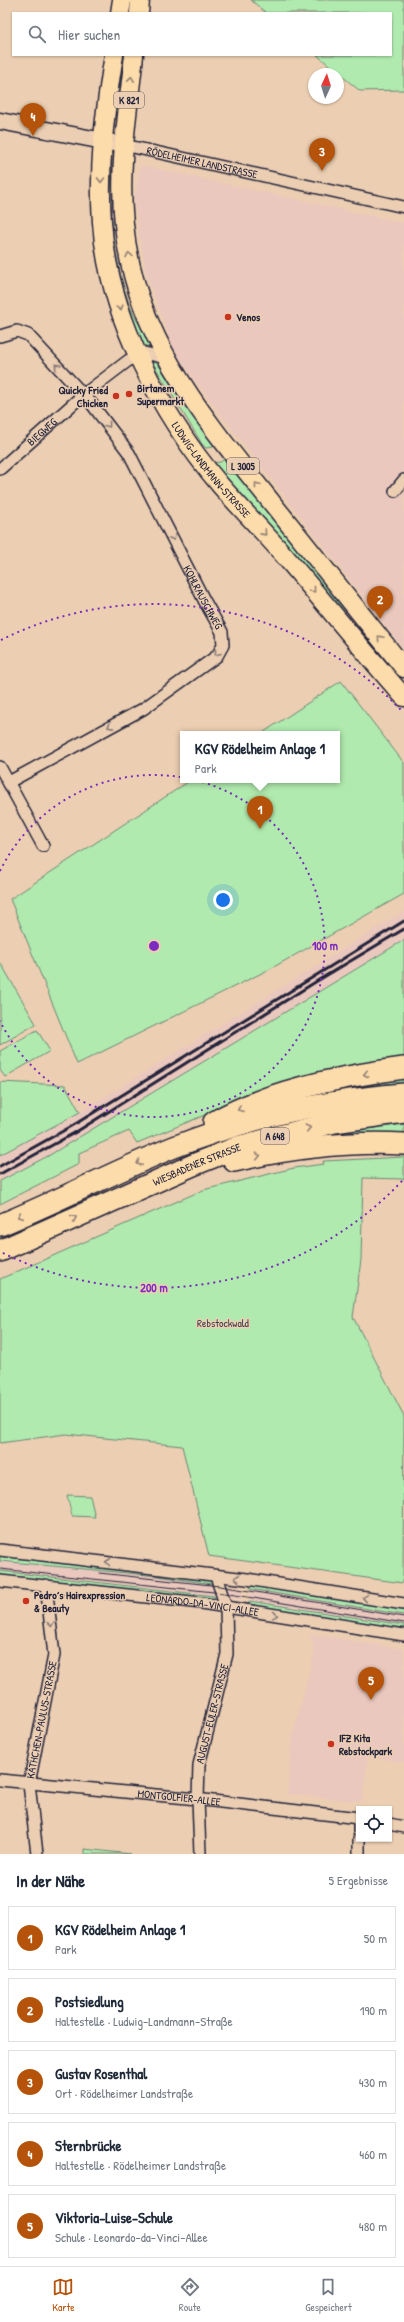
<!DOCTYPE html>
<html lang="de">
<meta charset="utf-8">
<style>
body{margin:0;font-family:"Patrick Hand",sans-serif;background:#f2f2f3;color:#1f2937}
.controls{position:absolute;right:12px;bottom:12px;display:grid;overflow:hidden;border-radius:0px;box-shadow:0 1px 3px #0004}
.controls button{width:36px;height:36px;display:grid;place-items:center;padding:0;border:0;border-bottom:1px solid #e0e1e3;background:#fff;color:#1f2937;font:20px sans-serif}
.compass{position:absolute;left:308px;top:68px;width:36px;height:36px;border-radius:50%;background:#fff;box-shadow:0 1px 3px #0004;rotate:4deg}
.you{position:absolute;left:223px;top:900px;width:14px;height:14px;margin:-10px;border:3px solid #fff;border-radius:50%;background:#1a73e8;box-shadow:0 0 0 6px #1a73e833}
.badge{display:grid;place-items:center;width:26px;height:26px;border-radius:50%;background:#b45309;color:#fff;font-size:13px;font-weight:700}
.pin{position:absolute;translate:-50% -33px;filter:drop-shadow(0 1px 2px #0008)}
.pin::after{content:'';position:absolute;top:21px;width:14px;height:12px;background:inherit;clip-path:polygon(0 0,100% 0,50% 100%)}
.popup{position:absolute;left:180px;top:731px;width:160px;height:52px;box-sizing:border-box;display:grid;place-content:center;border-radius:0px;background:#fff;filter:drop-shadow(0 1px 3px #0005);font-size:13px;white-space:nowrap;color:#747a83}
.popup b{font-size:15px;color:#1f2937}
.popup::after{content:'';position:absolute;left:50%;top:100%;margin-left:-8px;border:8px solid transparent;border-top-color:#fff}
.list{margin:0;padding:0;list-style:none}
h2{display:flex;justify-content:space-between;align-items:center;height:52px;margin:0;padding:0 16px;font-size:17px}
h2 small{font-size:13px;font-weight:400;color:#747a83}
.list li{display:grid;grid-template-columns:26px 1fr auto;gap:12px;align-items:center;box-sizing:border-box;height:64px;margin:0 8px 8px;padding:0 8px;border:1px solid #e0e1e3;border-radius:0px}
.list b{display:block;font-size:15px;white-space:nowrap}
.list p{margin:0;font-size:13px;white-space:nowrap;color:#747a83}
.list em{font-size:13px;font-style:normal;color:#747a83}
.icon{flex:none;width:22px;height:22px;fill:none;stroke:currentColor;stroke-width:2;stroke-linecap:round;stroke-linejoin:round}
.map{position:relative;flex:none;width:404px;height:1854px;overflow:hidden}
.search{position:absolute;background:#fff;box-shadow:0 1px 3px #0004;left:12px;right:12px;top:12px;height:44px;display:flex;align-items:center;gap:10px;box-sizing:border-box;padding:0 14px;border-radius:0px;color:#747a83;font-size:15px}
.sheet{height:412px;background:#fff}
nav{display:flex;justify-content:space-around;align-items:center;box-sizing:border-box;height:56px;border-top:1px solid #e0e1e3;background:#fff;font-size:11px;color:#747a83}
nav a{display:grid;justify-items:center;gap:2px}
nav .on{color:#b45309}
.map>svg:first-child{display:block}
.built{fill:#ebc8bd}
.green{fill:#b0eaae;stroke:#698674}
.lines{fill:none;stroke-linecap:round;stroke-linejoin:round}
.minor-casing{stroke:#22223b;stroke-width:14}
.secondary-casing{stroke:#22223b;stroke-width:19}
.primary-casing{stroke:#22223b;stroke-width:21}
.motorway-casing{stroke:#22223b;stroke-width:24}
.minor{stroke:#eccfb2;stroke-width:11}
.secondary{stroke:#eccfb2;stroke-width:16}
.primary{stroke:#fddcac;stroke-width:18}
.motorway{stroke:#fddcac;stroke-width:21}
.tram{stroke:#22223b;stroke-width:1}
.rail{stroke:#22223b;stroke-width:3}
.oneway{stroke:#907f74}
.oneway2{stroke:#877876}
.ring{fill:none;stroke:#7b2cbf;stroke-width:2;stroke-dasharray:2 4}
.poi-dot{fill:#c8321e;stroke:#eccfb2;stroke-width:1.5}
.labels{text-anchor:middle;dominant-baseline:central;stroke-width:3;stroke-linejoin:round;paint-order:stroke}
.shield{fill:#eccfb2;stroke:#5f565f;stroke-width:1}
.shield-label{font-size:10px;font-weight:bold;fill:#22223b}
.street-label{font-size:11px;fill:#22223b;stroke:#eccfb2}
.poi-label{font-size:11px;font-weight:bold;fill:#22223b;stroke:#eccfb2;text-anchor:start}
.park-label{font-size:11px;fill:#37404c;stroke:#eccfb2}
.centre{fill:#7b2cbf;stroke:#eccfb2;stroke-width:2}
.ring-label{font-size:12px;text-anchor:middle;font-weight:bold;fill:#7b2cbf;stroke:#eccfb2;stroke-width:3;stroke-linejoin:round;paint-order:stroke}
</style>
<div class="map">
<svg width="404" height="1854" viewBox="0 0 404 1854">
<rect width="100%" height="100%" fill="#eccfb2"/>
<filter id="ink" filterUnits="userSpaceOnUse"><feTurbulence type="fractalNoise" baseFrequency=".025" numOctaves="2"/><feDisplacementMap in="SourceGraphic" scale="8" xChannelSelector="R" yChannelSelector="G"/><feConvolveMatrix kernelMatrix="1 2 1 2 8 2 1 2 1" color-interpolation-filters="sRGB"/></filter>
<g filter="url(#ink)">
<path class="built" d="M 141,165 L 404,223 L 404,650 L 194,380 L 173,348 L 146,274 L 138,229 L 134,198 Z
M 404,911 L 404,940 L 48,1156 L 0,1181 L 0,1155 L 80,1112 Z
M 0,1561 L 158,1576 L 215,1584 L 218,1596 L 122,1584 L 0,1571 Z
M 225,1586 L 243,1589 L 241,1600 L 227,1596 Z
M 250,1589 L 404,1615 L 404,1625 L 249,1601 Z
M 311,1634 L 404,1649 L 404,1763 L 368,1756 L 362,1802 L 287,1794 L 293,1732 L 314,1654 Z"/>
<path class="green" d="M 251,0 L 404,0 L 404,90 L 360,91 L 317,55 L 391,55 L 391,13 L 266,13 Z
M 123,55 L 128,55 L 121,119 L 115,119 Z
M 107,173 L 112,173 C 107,212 117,277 133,313 C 138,324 146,334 153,344 L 151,347 L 139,344 L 131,326 L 113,254 Z
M 154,358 L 186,408 L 206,428 L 216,443 L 213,447 L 206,448 L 202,444 L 151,360 Z
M 228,454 L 345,609 L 340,613 L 212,463 L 221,462 Z
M 341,681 L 404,763 L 404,894 L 270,969 L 77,1064 L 10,899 L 191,780 L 337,780 L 337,734 L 261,734 Z
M 404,940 L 404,1062 L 217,1110 L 137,1143 L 129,1131 L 79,1153 L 79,1164 L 0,1204 L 0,1181 L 48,1156 Z
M 0,962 L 36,1024 L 0,1045 Z
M 37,1030 L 50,1051 L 5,1077 L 0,1070 L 0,1051 Z
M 404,1076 L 404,1082 L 326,1091 Z
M 0,1082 L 65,1085 L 80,1112 L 0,1155 Z
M 404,1124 L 404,1133 L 317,1136 Z
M 404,1157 L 404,1179 L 363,1178 L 361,1260 L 353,1317 L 404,1416 L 403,1583 L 209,1556 L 182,1446 L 66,1434 L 0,1443 L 0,1279 L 203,1190 L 294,1168 L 324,1164 L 323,1161 Z
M 67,1495 L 90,1496 L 95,1517 L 72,1516 Z
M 0,1555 L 210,1580 L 212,1584 L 158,1576 L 0,1561 Z
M 0,1571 L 214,1596 L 215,1601 L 160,1592 L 0,1576 Z
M 251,1585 L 404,1610 L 404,1615 L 250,1589 Z
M 249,1601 L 404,1625 L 404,1631 L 248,1606 Z
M 84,1849 L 131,1854 L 84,1854 Z"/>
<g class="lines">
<defs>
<g id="minor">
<path id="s1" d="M 124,145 L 404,207"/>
<path id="s2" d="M 0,336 L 17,331 L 28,335 L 91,403 L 129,453 L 204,600 L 222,632 L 223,645 L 217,656 L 143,709 L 9,782"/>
<path id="s3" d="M 0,469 L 83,395 L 129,360 L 145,353 L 165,358"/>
<path d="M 395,491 L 404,480"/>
<path d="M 0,767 L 43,846"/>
<path d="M 0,1550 L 247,1579 L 404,1604"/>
<path id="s4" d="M 0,1581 L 201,1603 L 404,1635"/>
<path id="s5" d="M 0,1780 L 187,1798 L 359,1818"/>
<path d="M 359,1818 L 359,1832"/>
<path d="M 389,1824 L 404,1827"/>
<path d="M 359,1839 L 359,1854"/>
<path id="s6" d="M 37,1854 L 29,1784 L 54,1655 L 46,1585"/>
<path id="s7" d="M 200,1854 L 198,1799 L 199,1765 L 227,1654 L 226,1607 L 216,1576"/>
</g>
<path id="secondary" d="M 0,121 L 124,145"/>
<g id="primary">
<path d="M 120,13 L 122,0"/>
<path d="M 139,13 L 140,0"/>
<path id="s8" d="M 114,55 C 105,110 98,166 102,222 C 108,316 161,415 221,486 C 243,511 267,535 288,560 C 327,606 364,652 404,697"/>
<path d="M 134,55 C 128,111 118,168 124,224 C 134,337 204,418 272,503 C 316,558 360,613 404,668"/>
</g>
<g id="motorway">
<path d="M 214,1122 C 267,1091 343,1076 404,1068"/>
<path d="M 234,1161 C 290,1148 347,1141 404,1144"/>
<path d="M 0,1225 C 59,1201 115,1171 174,1147 C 248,1118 325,1100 404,1094"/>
<path id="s9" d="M 0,1251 L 193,1165 L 238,1147 L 334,1122 L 404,1112"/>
</g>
</defs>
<use href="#minor" class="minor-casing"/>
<use href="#secondary" class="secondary-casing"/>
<use href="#primary" class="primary-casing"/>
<use href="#motorway" class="motorway-casing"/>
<use href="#minor" class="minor"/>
<use href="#secondary" class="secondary"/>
<use href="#primary" class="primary"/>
<use href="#motorway" class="motorway"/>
<path class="tram" d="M 0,1569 L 223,1593 L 404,1623
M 99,1573 L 220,1586 L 404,1617"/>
<path class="rail" d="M 0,1166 L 72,1126 L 404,921
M 0,1174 L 76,1132 L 317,981 L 404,929"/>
</g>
<defs><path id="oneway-chevron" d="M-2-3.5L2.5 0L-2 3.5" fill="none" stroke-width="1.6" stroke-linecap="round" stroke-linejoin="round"/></defs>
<g class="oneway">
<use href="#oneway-chevron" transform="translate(131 79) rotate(-84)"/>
<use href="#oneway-chevron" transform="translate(101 180) rotate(91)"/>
<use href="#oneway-chevron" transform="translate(129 255) rotate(-99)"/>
<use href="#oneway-chevron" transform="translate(120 308) rotate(75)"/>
<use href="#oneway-chevron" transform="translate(257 485) rotate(-128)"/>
<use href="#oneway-chevron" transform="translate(264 533) rotate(48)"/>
<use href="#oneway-chevron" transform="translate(313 590) rotate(51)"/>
<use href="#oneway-chevron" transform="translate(380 638) rotate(-130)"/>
<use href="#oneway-chevron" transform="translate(366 1074) rotate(168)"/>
<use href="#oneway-chevron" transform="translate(240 1109) rotate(157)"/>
<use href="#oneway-chevron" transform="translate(308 1128) rotate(-13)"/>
<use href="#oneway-chevron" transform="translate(258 1156) rotate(-12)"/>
<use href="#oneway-chevron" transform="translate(139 1163) rotate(156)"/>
<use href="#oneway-chevron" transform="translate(20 1216) rotate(156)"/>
<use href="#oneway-chevron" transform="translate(74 1218) rotate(-24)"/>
</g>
<g class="oneway2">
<use href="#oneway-chevron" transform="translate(57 366) rotate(-133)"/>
<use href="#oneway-chevron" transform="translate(108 425) rotate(53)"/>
<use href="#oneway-chevron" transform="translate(173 538) rotate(63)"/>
<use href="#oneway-chevron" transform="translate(217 653) rotate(128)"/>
<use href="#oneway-chevron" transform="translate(110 726) rotate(151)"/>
<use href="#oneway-chevron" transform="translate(108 1562) rotate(-173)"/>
<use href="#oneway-chevron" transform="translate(237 1578) rotate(-174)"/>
<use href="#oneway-chevron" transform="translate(365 1598) rotate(-171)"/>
<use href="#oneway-chevron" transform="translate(275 1615) rotate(9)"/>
<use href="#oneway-chevron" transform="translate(51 1624) rotate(83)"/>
</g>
</g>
<g class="ring">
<path d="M0 871A171 171 0 1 1 0 1021"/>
<path d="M402 1181A342 342 0 0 1 1 1252M1 640A342 342 0 0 1 402 711"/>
</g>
<g class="poi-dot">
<circle cx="228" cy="317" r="4"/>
<circle cx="129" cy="394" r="4"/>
<circle cx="116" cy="396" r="4"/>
<circle cx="26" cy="1601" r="4"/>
<circle cx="331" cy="1744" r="4"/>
</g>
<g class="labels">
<g class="shield">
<rect x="114" y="92" width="30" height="16" rx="3"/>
<rect x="227" y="458" width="32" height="16" rx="3"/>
<rect x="261" y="1128" width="28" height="16" rx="3"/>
</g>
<g class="shield-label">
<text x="129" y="100">K 821</text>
<text x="243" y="466">L 3005</text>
<text x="275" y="1136">A 648</text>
</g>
<g class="street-label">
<text stroke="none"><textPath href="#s1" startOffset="80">RÖDELHEIMER LANDSTRASSE</textPath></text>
<text stroke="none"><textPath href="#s3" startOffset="56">BIEGWEG</textPath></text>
<text stroke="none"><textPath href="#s8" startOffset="443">LUDWIG-LANDMANN-STRASSE</textPath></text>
<text stroke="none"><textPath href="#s2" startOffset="347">KOHLRAUSCHWEG</textPath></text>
<text stroke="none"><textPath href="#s9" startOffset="215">WIESBADENER STRASSE</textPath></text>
<text stroke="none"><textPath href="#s4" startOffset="204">LEONARDO-DA-VINCI-ALLEE</textPath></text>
<text stroke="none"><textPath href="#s7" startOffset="142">AUGUST-EULER-STRASSE</textPath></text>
<text stroke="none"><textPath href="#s6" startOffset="136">KÄTHCHEN-PAULUS-STRASSE</textPath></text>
<text stroke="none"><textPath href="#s5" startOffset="180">MONTGOLFIER-ALLEE</textPath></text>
</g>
<g class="poi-label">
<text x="236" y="317">Venos</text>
<text x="137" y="388">Birtanem<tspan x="137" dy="13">Supermarkt</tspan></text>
<text x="108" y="390" text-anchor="end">Quicky Fried<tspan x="108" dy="13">Chicken</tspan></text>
<text x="34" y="1595">Pedro´s Hairexpression<tspan x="34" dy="13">&amp; Beauty</tspan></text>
<text x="339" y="1738">IFZ Kita<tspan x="339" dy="13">Rebstockpark</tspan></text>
</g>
<g class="park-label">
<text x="223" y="1323">Rebstockwald</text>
</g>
</g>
<circle cx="154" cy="946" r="6" class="centre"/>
<g class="ring-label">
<text x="325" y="950">100 m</text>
<text x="154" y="1292">200 m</text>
</g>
</svg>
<div class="controls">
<button><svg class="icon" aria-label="locate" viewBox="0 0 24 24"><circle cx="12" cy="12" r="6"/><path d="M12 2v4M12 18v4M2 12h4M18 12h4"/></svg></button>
</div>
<svg class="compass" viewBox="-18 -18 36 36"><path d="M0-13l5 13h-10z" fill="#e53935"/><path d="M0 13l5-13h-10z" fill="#747a83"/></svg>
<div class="you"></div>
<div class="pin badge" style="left:260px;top:829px">1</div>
<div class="popup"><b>KGV Rödelheim Anlage 1</b>Park</div>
<div class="pin badge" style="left:380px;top:619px">2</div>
<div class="pin badge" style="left:322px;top:171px">3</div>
<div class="pin badge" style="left:33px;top:136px">4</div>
<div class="pin badge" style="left:371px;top:1700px">5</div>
<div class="search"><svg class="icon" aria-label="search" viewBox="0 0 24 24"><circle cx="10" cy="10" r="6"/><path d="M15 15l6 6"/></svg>Hier suchen</div>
</div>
<section class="sheet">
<h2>In der Nähe<small>5 Ergebnisse</small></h2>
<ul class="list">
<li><span class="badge">1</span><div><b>KGV Rödelheim Anlage 1</b><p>Park</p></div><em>50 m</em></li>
<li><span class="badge">2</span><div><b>Postsiedlung</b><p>Haltestelle · Ludwig-Landmann-Straße</p></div><em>190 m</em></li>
<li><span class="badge">3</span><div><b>Gustav Rosenthal</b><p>Ort · Rödelheimer Landstraße</p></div><em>430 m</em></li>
<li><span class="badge">4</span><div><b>Sternbrücke</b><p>Haltestelle · Rödelheimer Landstraße</p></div><em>460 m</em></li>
<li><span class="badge">5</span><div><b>Viktoria-Luise-Schule</b><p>Schule · Leonardo-da-Vinci-Allee</p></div><em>480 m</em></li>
</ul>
</section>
<nav>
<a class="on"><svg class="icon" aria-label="map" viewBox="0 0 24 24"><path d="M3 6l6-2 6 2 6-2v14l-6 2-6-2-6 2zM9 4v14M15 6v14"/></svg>Karte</a>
<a><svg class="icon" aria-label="directions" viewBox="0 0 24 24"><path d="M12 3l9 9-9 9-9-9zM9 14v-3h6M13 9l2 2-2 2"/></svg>Route</a>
<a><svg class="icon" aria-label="saved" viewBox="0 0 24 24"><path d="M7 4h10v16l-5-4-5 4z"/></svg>Gespeichert</a>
</nav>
